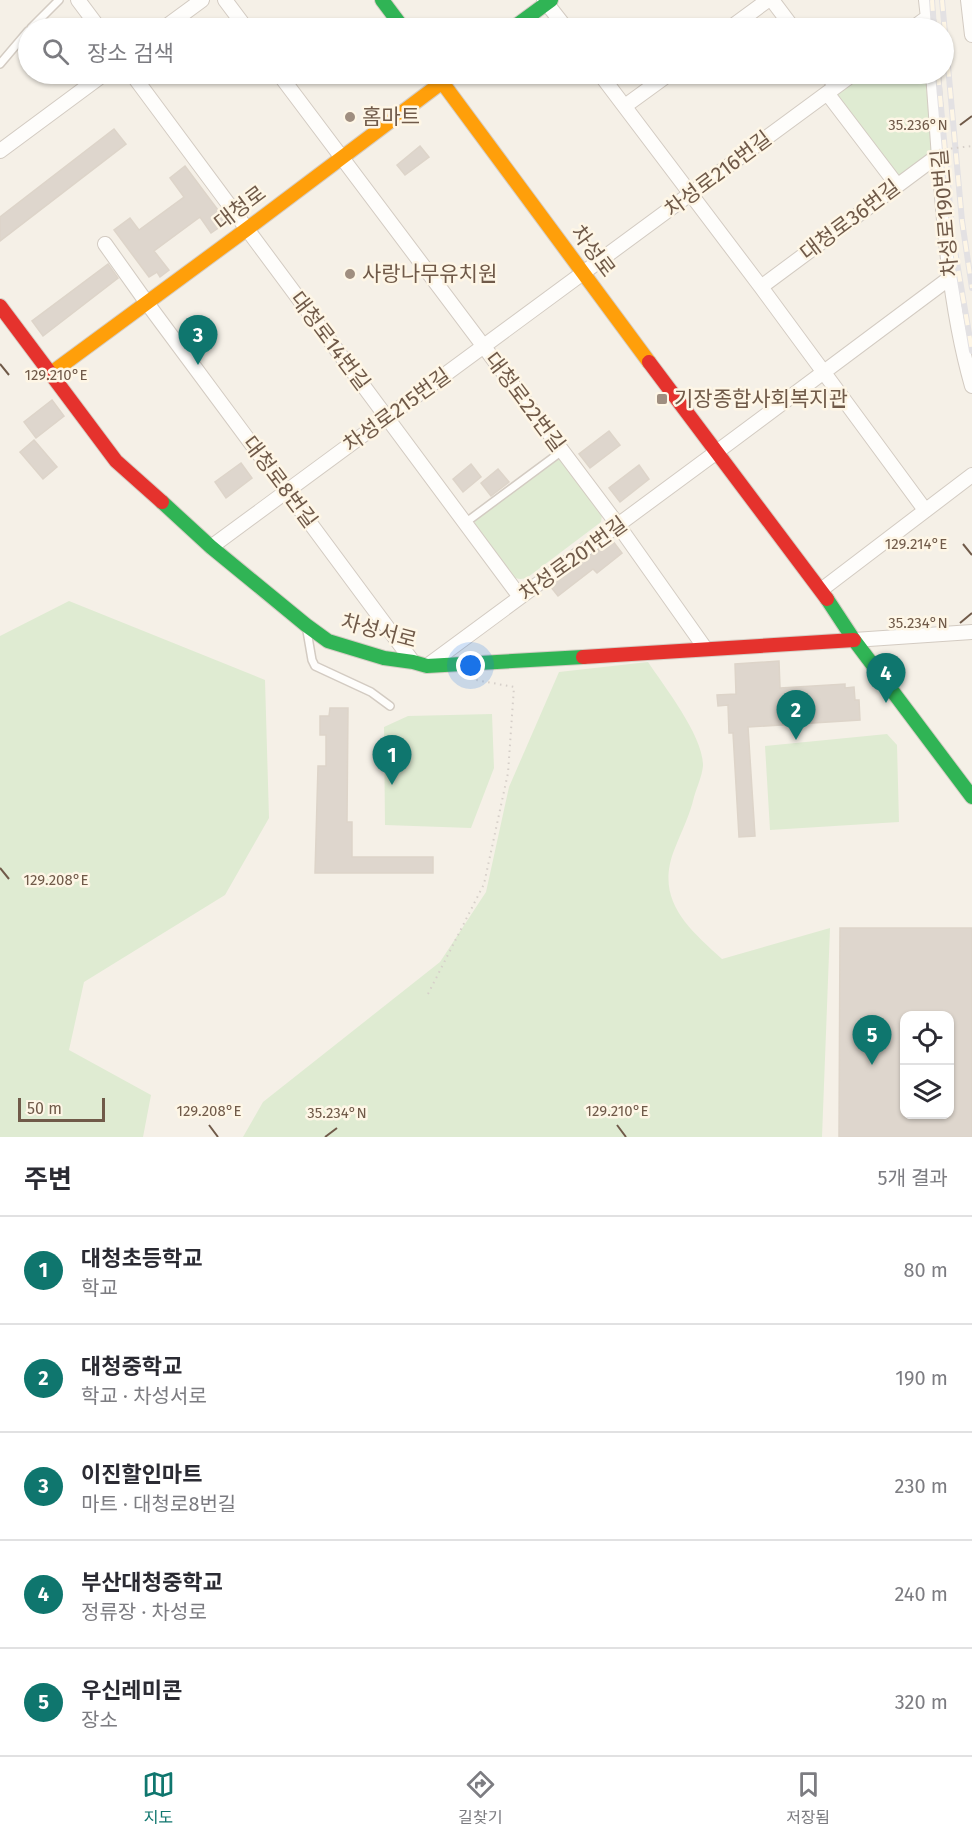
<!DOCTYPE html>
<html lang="ko">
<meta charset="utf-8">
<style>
body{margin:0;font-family:"Fira Sans","Noto Sans KR",sans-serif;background:#f7f7f7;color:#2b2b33}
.controls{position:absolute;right:18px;bottom:18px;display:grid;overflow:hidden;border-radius:12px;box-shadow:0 2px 4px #0004}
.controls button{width:54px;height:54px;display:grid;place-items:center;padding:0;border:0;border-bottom:2px solid #e1e1e2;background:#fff;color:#2b2b33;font:30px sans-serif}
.scale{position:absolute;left:18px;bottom:15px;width:87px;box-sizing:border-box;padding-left:6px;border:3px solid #705a49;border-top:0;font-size:16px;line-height:21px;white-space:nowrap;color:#705a49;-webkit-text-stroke:4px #fef6e6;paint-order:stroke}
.you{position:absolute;left:471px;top:666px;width:21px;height:21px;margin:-15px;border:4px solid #fff;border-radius:50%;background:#1a73e8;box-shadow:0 0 0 9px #1a73e833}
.badge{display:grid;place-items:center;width:39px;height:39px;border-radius:50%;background:#0f766e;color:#fff;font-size:20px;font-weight:700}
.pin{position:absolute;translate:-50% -50px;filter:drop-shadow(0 2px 3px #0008)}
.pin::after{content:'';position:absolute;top:32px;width:21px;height:18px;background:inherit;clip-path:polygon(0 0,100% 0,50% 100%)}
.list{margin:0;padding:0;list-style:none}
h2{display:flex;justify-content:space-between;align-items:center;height:78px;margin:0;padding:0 24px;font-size:26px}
h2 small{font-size:20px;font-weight:400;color:#7c7c81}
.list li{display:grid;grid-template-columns:39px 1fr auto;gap:18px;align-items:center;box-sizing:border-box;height:108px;padding:0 24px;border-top:2px solid #e1e1e2}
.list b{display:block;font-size:22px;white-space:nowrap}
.list p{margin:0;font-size:20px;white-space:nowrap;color:#7c7c81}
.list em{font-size:20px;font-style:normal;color:#7c7c81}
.icon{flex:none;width:33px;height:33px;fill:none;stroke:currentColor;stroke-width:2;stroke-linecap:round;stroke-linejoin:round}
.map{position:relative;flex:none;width:972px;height:1137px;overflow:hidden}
.search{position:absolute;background:#fff;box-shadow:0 2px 4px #0004;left:18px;right:18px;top:18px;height:66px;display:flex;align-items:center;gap:15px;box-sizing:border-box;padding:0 21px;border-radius:33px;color:#7c7c81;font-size:22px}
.sheet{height:618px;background:#fff}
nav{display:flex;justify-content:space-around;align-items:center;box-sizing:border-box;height:84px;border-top:2px solid #e1e1e2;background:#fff;font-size:16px;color:#7c7c81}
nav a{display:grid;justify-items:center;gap:3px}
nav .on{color:#0f766e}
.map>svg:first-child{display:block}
.green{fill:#dfebd2}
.building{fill:#ded6cd;stroke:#ddd4c9;stroke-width:1.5;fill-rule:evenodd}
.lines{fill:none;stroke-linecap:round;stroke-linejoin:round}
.lane-casing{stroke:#d3cbc2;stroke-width:10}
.street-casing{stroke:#d3cbc2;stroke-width:16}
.fast-casing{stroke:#d5cdc4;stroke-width:16}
.slow-casing{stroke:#d5cdc4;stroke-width:16}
.jam-casing{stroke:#d5cdc4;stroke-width:16}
.path{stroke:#d6cfc9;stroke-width:2;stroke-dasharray:1.5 4.5;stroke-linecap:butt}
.lane{stroke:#fefdfb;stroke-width:7}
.street{stroke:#fefdfb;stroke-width:14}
.fast{stroke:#30b455;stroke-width:14}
.slow{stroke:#ff9f0a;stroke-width:14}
.jam{stroke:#e5322d;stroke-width:14}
.rail-casing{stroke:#e3e1e3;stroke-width:6}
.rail{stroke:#fef6e6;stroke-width:4;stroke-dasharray:11;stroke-linecap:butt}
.path-bridge{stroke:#d6cfc9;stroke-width:2;stroke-dasharray:1.5 4.5;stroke-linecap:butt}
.ticks{fill:none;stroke:#705a49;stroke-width:2}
.poi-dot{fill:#9f8e80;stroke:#fef6e6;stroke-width:2}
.labels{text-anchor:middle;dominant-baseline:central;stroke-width:5;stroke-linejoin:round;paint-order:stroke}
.poi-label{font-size:21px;fill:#705a49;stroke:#fef6e6;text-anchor:start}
.street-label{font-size:21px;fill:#705a49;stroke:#fef6e6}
.ticks-label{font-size:15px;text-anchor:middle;fill:#705a49;stroke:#fef6e6;stroke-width:5;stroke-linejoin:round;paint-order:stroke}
</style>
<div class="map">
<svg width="972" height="1137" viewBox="0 0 972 1137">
<rect width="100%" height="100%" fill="#f5f0e7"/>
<path class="green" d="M 861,74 L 925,74 L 932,151 L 930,155 L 901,180 L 835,100 L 837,92 Z
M 552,460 L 560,460 L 602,515 L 601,522 L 528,577 C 522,580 517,579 512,577 L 474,525 L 477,516 Z
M 69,601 L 265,680 L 269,818 L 225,895 L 84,982 L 69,1050 L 151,1095 L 143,1137 L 0,1137 L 0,636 Z
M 648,662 C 664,686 704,737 703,766 C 702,776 697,787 694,797 C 690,815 682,830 675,848 C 654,899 687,927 722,959 L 830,928 L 822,1137 L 243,1137 L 263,1102 L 440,962 L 486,892 L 509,787 L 559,672 Z
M 492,714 L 494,768 L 471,828 L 385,825 L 384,727 L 408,716 Z
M 887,734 L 897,745 L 899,822 L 770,830 L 765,746 Z"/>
<path class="building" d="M 114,129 L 126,144 L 0,241 L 0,217 Z
M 420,146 L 429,157 L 405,175 L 397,165 Z
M 185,166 L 227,222 L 211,233 L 200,217 L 154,251 L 169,270 L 160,277 L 157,272 L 149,277 L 114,230 L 130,218 L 139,230 L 184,197 L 170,178 Z
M 108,264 L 118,278 L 43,336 L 32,321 Z
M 52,400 L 64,416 L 36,438 L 24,422 Z
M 609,431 L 620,445 L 590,468 L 579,454 Z
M 34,440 L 57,467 L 43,479 L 20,452 Z
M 241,463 L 252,478 L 226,498 L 215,482 Z
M 471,464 L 481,477 L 463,492 L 453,479 Z
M 639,465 L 649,479 L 620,502 L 609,488 Z
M 498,469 L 509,482 L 491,496 L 481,483 Z
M 612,540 L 622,553 L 597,573 L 593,569 L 558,596 L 550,586 Z
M 779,661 L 780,688 L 845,684 L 845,688 L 854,687 L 855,700 L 859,700 L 860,720 L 748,727 L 755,836 L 739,837 L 733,733 L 729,733 L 728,705 L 718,706 L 717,695 L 736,694 L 735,664 Z
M 330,708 L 348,708 L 347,822 L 352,822 L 352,857 L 433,857 L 433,873 L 315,873 L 318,766 L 326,766 L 326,735 L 320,735 L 320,716 L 329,716 Z
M 840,928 L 972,928 L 972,1137 L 839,1137 ZM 904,1016 L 950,1016 L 950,1114 L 904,1114 Z"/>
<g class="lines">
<defs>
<path id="lane" d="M 31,28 L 59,0
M 0,64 L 28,31
M 465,523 L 562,451
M 307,631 L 312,660 L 315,666 L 371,692 L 390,706"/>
<path id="street" d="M 78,0 L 99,28
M 225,0 L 246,28
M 544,0 L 566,28
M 772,0 L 793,28
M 926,0 L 929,28
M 968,0 L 972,35
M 164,28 L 202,0
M 730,28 L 768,0
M 913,28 L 928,17
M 132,74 L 520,597
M 279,74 L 618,525 L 705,648
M 600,74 L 761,287 L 925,510
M 826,74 L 836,86
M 933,74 C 941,175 944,288 972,386
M 827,93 L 897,185
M 625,106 L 669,74
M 0,151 L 104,74
M 105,244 L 147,303 L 413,662
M 761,287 L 940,154
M 211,547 L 853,74
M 821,590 L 972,475
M 854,640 L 972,632
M 427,666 L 718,451 L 951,277"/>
<path id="fast" d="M 382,0 L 403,28
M 513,28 L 551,0
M 162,502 L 211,547 L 306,625 L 328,641 L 384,658 L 413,662 L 427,666 L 583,657
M 827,599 L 854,640 L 972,797"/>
<path id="slow" d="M 436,74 L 649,362
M 50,374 L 247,229 L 453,74"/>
<path id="jam" d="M 0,306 L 116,461 L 162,502
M 649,362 L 827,599
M 583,657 L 854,640"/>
</defs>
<use href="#lane" class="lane-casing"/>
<use href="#street" class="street-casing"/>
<use href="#fast" class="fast-casing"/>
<use href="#slow" class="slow-casing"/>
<use href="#jam" class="jam-casing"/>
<path class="path" d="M 428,994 L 484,884 L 508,773 L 514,687 L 476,680"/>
<use href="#lane" class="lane"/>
<use href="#street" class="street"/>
<use href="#fast" class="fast"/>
<use href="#slow" class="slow"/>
<use href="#jam" class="jam"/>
<defs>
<path id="rail" d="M 932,0 L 934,28
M 942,0 L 962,221 L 972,288
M 938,74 L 953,239 L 972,351"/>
</defs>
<use href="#rail" class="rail-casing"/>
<use href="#rail" class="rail"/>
<path class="path-bridge" d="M 939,150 L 972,146"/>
</g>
<path class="ticks" d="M 960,125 L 972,116M 0,364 L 9,375M 963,544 L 972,555M 960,623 L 972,613M 0,868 L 9,879M 209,1125 L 218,1137M 617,1125 L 626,1137M 325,1137 L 337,1128"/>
<g class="poi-dot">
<circle cx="350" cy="117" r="6"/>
<circle cx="350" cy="274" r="6"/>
<rect x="656" y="393" width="12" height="12" rx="3"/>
</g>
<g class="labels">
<g class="poi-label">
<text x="362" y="117">홈마트</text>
<text x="362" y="274">사랑나무유치원</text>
<text x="674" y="399">기장종합사회복지관</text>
</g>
<g class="street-label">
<text transform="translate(718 174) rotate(-37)">차성로216번길</text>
<text transform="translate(240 208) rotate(-37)">대청로</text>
<text transform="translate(945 213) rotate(-95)">차성로190번길</text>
<text transform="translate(850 220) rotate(-37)">대청로36번길</text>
<text transform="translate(593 251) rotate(53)">차성로</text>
<text transform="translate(330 341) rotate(53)">대청로14번길</text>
<text transform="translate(525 402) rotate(53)">대청로22번길</text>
<text transform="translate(397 410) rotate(-36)">차성로215번길</text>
<text transform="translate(280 482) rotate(53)">대청로8번길</text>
<text transform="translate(573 559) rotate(-36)">차성로201번길</text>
<text transform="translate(379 631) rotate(15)">차성서로</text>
</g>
</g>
<g class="ticks-label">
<text x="918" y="130">35.236°N</text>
<text x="56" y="380">129.210°E</text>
<text x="916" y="549">129.214°E</text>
<text x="918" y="628">35.234°N</text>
<text x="56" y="885">129.208°E</text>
<text x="209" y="1116">129.208°E</text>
<text x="617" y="1116">129.210°E</text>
<text x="337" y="1118">35.234°N</text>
</g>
</svg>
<div class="controls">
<button><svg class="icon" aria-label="locate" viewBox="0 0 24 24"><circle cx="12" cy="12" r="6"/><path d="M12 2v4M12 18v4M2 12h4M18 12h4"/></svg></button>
<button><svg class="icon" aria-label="layers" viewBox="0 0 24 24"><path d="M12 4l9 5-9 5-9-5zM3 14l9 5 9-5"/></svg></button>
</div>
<div class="scale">50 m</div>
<div class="you"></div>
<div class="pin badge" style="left:392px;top:785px">1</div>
<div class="pin badge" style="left:796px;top:740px">2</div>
<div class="pin badge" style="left:198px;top:365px">3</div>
<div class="pin badge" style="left:886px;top:703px">4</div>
<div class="pin badge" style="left:872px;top:1065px">5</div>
<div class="search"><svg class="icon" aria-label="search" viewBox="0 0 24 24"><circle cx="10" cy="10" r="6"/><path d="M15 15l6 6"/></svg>장소 검색</div>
</div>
<section class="sheet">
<h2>주변<small>5개 결과</small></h2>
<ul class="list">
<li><span class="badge">1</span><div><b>대청초등학교</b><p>학교</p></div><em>80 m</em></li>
<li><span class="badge">2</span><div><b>대청중학교</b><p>학교 · 차성서로</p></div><em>190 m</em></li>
<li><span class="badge">3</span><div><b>이진할인마트</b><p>마트 · 대청로8번길</p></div><em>230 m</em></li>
<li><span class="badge">4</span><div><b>부산대청중학교</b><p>정류장 · 차성로</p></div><em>240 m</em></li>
<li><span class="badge">5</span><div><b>우신레미콘</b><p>장소</p></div><em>320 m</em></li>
</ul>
</section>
<nav>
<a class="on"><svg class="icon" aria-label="map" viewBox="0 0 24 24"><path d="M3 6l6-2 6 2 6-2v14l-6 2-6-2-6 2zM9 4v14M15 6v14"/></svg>지도</a>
<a><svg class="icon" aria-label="directions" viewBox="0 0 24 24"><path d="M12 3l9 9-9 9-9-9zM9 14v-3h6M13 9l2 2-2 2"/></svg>길찾기</a>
<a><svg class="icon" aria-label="saved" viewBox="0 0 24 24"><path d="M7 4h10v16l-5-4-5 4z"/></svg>저장됨</a>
</nav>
